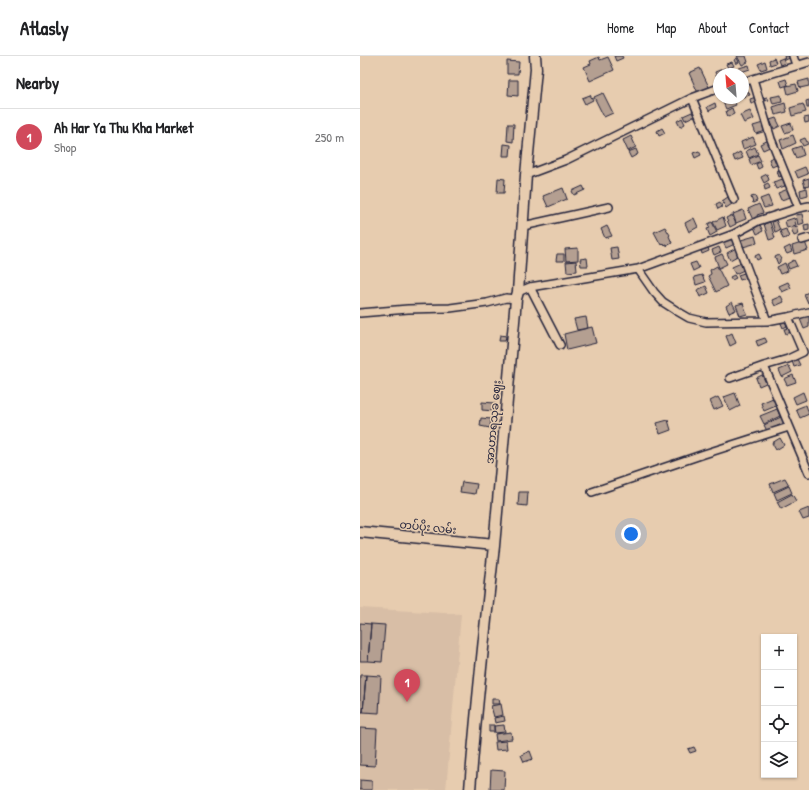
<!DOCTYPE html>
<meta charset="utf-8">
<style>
body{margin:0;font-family:"Patrick Hand","Noto Sans Myanmar",sans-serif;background:#f2f2f2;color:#202124}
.controls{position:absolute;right:12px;bottom:12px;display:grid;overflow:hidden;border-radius:0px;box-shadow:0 1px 3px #0004}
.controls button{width:36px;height:36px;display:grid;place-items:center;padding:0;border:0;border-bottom:1px solid #e0e0e0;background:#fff;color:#202124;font:20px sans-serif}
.compass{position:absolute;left:353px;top:12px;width:36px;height:36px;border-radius:50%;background:#fff;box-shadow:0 1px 3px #0004;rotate:334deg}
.you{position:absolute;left:271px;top:478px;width:14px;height:14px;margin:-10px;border:3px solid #fff;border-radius:50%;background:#1a73e8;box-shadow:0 0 0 6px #1a73e833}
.badge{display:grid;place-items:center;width:26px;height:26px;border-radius:50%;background:#d1495b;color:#fff;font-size:13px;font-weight:700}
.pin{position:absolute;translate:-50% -33px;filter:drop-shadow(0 1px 2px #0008)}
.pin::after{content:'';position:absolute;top:21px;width:14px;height:12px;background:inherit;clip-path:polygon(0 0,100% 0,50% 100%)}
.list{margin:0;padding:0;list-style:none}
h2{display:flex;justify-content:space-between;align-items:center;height:52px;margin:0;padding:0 16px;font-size:17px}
h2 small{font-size:13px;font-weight:400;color:#757577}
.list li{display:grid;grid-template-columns:26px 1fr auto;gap:12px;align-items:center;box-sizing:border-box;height:56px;padding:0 16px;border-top:1px solid #e0e0e0}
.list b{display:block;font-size:15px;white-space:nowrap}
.list p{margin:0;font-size:13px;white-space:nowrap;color:#757577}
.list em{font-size:13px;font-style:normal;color:#757577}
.icon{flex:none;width:22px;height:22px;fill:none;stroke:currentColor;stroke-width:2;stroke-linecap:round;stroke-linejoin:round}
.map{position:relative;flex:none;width:449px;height:734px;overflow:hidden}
header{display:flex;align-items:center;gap:24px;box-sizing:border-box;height:56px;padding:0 20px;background:#fff;border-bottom:1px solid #e0e0e0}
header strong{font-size:19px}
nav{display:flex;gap:22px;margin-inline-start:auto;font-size:14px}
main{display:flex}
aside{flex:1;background:#fff}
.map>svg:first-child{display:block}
.built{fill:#d8bea6}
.building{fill:#b49f91;stroke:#22223b}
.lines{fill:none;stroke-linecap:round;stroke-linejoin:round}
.street-casing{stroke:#22223b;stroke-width:10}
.secondary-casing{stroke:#22223b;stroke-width:13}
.street{stroke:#e7ccaf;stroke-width:7}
.secondary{stroke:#e7ccaf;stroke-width:10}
.labels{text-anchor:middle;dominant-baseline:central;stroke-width:3;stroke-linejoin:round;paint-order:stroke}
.street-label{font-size:11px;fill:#22223b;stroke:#e7ccaf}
</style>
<header>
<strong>Atlasly</strong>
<nav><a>Home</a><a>Map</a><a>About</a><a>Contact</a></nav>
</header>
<main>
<aside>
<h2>Nearby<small></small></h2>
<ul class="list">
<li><span class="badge">1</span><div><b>Ah Har Ya Thu Kha Market</b><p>Shop</p></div><em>250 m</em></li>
</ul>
</aside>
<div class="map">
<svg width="449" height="734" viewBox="0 0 449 734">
<rect width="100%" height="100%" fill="#e7ccaf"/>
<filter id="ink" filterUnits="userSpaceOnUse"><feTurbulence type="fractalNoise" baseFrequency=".025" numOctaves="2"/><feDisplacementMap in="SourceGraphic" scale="8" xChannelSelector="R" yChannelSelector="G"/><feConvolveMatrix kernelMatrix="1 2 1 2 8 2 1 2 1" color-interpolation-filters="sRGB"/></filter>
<g filter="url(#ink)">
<path class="built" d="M 0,552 L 101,558 L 86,734 L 0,734 Z"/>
<path class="building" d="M 254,0 L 262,0 L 263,2 L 256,5 Z
M 377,0 L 386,0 L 388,6 L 382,9 Z
M 424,0 L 429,0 L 430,2 L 425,4 Z
M 239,1 L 240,4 L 248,1 L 254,14 L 230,25 L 224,11 L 231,8 L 230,5 Z
M 377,2 L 379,6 L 376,8 L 374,4 Z
M 414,2 L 416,7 L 410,9 L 409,4 Z
M 423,2 L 425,7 L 420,9 L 418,4 Z
M 147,5 L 159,6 L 158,18 L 147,18 Z
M 405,5 L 407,12 L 401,14 L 398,8 Z
M 372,6 L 374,10 L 368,12 L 366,8 Z
M 389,9 L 390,13 L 381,16 L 379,12 Z
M 340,12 L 349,31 L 338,37 L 329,17 Z
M 365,12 L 367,18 L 359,18 L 358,26 L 355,16 Z
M 375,14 L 377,18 L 369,18 L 368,17 Z
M 426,23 L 428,29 L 422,31 L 420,25 Z
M 449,23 L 449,30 L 440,32 L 438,26 Z
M 149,24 L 158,24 L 158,40 L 148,39 Z
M 436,28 L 438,35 L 428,38 L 426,30 Z
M 388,35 L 390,39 L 383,41 L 383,37 Z
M 243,37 L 253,57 L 244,61 L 234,41 Z
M 230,39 L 233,44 L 225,48 L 222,42 Z
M 421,39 L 422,46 L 413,48 L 411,41 Z
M 396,41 L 397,46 L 391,48 L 390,43 Z
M 407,41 L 409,44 L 405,45 L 403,42 Z
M 369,42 L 373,42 L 376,49 L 366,53 L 362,44 Z
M 449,44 L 449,52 L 447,52 L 446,45 Z
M 355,47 L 356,51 L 349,55 L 347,51 Z
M 425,47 L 427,56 L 415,59 L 413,51 Z
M 443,48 L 446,56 L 432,60 L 430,52 Z
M 372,52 L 374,58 L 368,61 L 366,55 Z
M 390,55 L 394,63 L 384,67 L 380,59 Z
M 332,56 L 334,60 L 325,64 L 323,60 Z
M 449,61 L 449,66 L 445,67 L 444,62 Z
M 322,62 L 325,68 L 320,71 L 317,65 Z
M 416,62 L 420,70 L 414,73 L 410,64 Z
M 403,67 L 406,75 L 396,78 L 393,70 Z
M 431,67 L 433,74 L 425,77 L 422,70 Z
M 148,68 L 154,68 L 153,86 L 147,85 Z
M 302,72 L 305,77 L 299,80 L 297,75 Z
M 433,79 L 436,87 L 423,93 L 420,84 Z
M 271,80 L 276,91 L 268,95 L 263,84 Z
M 393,81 L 396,88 L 383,93 L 381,86 Z
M 445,82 L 448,88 L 443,90 L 440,84 Z
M 409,84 L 412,90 L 403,94 L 400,88 Z
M 144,88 L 151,89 L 150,100 L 143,100 Z
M 441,90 L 444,99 L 436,102 L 432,93 Z
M 395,91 L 398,98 L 389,102 L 386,95 Z
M 276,93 L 278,98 L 271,102 L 268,96 Z
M 339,95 L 341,99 L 335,102 L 333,97 Z
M 380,96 L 383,102 L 375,105 L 373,100 Z
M 398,99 L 401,105 L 391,109 L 389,103 Z
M 415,100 L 419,108 L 412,111 L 409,103 Z
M 400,106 L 402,111 L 398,113 L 396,108 Z
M 445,111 L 448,118 L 438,122 L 435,115 Z
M 421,113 L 424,119 L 419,121 L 417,115 Z
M 407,118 L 409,124 L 404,127 L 401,121 Z
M 138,122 L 145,123 L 144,137 L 137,137 Z
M 449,122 L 449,130 L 445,131 L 443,124 Z
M 423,123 L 425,130 L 416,133 L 413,126 Z
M 408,127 L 410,132 L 405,134 L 404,129 Z
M 223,130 L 225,134 L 214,139 L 212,135 Z
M 203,132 L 207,143 L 188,151 L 183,140 Z
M 447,132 L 448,139 L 441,141 L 440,134 Z
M 428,133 L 431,141 L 421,144 L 418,137 Z
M 395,140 L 397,145 L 393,147 L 391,141 Z
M 408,140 L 412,150 L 404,152 L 400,143 Z
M 368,141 L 372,148 L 366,152 L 362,145 Z
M 360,146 L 362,151 L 358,153 L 356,148 Z
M 399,148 L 403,157 L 397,159 L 398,162 L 393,164 L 388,153 Z
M 383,154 L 386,163 L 376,167 L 373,158 Z
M 442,158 L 444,167 L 438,169 L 436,159 Z
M 372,159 L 376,168 L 370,171 L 366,162 Z
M 363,161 L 366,170 L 357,174 L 353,166 Z
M 334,162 L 338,171 L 329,176 L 325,167 Z
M 434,162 L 436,169 L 427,172 L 425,165 Z
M 416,164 L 420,174 L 415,176 L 412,166 Z
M 352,166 L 357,176 L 350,180 L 347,173 L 350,172 L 348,168 Z
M 410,166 L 415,182 L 409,184 L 404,168 Z
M 449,168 L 449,174 L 445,175 L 444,169 Z
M 400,169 L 403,175 L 397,178 L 394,171 Z
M 247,170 L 252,180 L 245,182 L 241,173 Z
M 437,170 L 439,178 L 434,180 L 431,172 Z
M 305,171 L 310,179 L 309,180 L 312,187 L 307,190 L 307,188 L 304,189 L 303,187 L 301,189 L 294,176 Z
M 426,173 L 429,181 L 423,183 L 420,175 Z
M 371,180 L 375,188 L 366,192 L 362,184 Z
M 395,180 L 397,187 L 383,191 L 381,184 Z
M 445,186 L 448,194 L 434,198 L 432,190 Z
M 430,190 L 432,196 L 427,198 L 424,193 Z
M 257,191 L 259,203 L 252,204 L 250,192 Z
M 359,191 L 361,196 L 354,199 L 352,194 Z
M 218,192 L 218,204 L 206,205 L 205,193 Z
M 348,192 L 349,195 L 342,198 L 341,194 Z
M 376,192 L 379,199 L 370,204 L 367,197 Z
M 197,198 L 204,198 L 204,205 L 196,205 Z
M 362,198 L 367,208 L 359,212 L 355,201 Z
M 399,198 L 401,202 L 397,204 L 395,200 Z
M 419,199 L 422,203 L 420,204 L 420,206 L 418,208 L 415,201 Z
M 227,202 L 228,210 L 221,210 L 220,203 Z
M 434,204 L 437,210 L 429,213 L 427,208 Z
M 216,205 L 217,215 L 207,216 L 206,206 Z
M 336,206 L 339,212 L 333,215 L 330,208 Z
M 381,207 L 384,214 L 375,218 L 372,211 Z
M 425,207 L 428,215 L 420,218 L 417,211 Z
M 357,210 L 367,230 L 356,236 L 348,220 L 351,218 L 350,214 Z
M 384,217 L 386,222 L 380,224 L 378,219 Z
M 342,219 L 345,226 L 336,229 L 334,221 Z
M 374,219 L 376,222 L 372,224 L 370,221 Z
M 428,226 L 431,232 L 422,236 L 419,230 Z
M 346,230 L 349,237 L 340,241 L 337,234 Z
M 449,236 L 449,247 L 448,247 L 444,238 Z
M 421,240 L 424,246 L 415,250 L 412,244 Z
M 372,246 L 376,254 L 369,257 L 366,250 Z
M 383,247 L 387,258 L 380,260 L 376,249 Z
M 449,259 L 449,271 L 444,273 L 440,263 Z
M 226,261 L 228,272 L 217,274 L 214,263 Z
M 426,263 L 429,269 L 423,272 L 420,265 Z
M 232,271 L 236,287 L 207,294 L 204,278 Z
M 430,272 L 431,276 L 426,278 L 424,273 Z
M 372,277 L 376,287 L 370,290 L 366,280 Z
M 140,279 L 146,280 L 145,285 L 139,285 Z
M 405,282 L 407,286 L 398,290 L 396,285 Z
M 437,303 L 440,309 L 434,311 L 432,305 Z
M 429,310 L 432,316 L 422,321 L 419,314 Z
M 402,319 L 406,327 L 399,330 L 396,322 Z
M 433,319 L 436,326 L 427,329 L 424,323 Z
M 443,336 L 446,344 L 436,348 L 433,341 Z
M 375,337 L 380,350 L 370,355 L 364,341 Z
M 358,341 L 363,350 L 354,354 L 350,345 Z
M 413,342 L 416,350 L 404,355 L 401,347 Z
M 122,346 L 135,347 L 134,355 L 122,354 Z
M 446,349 L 449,358 L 440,362 L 436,353 Z
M 417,353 L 420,360 L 404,368 L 400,360 Z
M 421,361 L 424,367 L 407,375 L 404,369 Z
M 121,362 L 131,363 L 130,372 L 120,370 Z
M 308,364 L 311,374 L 300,378 L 297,367 Z
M 420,382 L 424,389 L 416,394 L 412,387 Z
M 425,422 L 429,429 L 413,436 L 410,428 Z
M 102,426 L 117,428 L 115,438 L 100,436 Z
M 429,430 L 432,437 L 417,444 L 414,437 Z
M 159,436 L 168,436 L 167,450 L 158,449 Z
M 432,438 L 436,445 L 421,453 L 417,446 Z
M 449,452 L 449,462 L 443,464 L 439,456 Z
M 0,567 L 11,568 L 8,605 L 0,605 Z
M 11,568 L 25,569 L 22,606 L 8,605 Z
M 0,619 L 6,619 L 3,656 L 0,656 Z
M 6,619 L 21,620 L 19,657 L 3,656 Z
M 132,643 L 139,643 L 140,648 L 132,648 Z
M 141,648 L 143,659 L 134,661 L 131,650 Z
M 144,660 L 145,665 L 135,667 L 134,662 Z
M 129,669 L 134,669 L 134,676 L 129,676 Z
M 144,669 L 145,676 L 135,677 L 134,670 Z
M 0,672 L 17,673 L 15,710 L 0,709 Z
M 151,676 L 152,683 L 136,685 L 135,678 Z
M 146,685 L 147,693 L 136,694 L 135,686 Z
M 334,691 L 336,695 L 330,697 L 328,693 Z
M 170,695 L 173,703 L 164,706 L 161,699 Z
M 131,714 L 145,715 L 144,734 L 130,734 Z
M 0,724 L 12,725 L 12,734 L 0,734 Z"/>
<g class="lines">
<defs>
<path id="street" d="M 433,0 L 435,6 L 439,9
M 393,23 L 411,83 L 439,152
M 383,26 L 449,6
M 332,42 L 374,144
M 166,119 L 206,104 L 332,42 L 359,32
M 163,170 L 249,151
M 374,178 L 407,265
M 442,184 L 449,182
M 278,213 L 294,236 L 303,246 L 317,255 L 329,262 L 346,266 L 407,265 L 428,261 L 449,256
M 170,231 L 200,289
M 158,236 L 170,231 L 278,213 L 374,178 L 398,165 L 439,152 L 449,150
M 0,257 L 48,253 L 90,252 L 127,247 L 146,242 L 156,243
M 404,310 L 449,417
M 370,322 L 404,310 L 428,303 L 443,296 L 428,261
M 232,436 L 344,398 L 429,371"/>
<path id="secondary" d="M 0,476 L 134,489
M 110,734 C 116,652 125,571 134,490 C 142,408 148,325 156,243 L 158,236 L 166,119 L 176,13 L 175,0"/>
</defs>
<use href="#street" class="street-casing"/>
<use href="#secondary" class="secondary-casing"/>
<use href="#street" class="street"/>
<use href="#secondary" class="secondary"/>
</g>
</g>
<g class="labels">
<g class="street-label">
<text transform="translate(133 366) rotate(-85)">အာဟာရသုခ ဈေး</text>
<text transform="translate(68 471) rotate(6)">တပ်ပိုး လမ်း</text>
</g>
</g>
</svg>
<div class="controls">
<button>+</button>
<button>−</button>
<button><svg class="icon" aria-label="locate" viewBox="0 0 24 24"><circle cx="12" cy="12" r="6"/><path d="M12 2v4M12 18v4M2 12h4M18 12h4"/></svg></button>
<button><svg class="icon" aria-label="layers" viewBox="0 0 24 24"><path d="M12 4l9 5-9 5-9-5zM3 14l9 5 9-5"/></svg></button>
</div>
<svg class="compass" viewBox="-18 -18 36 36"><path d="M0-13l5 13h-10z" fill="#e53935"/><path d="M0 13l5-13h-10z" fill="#757577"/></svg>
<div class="you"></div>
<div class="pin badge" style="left:47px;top:646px">1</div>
</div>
</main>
